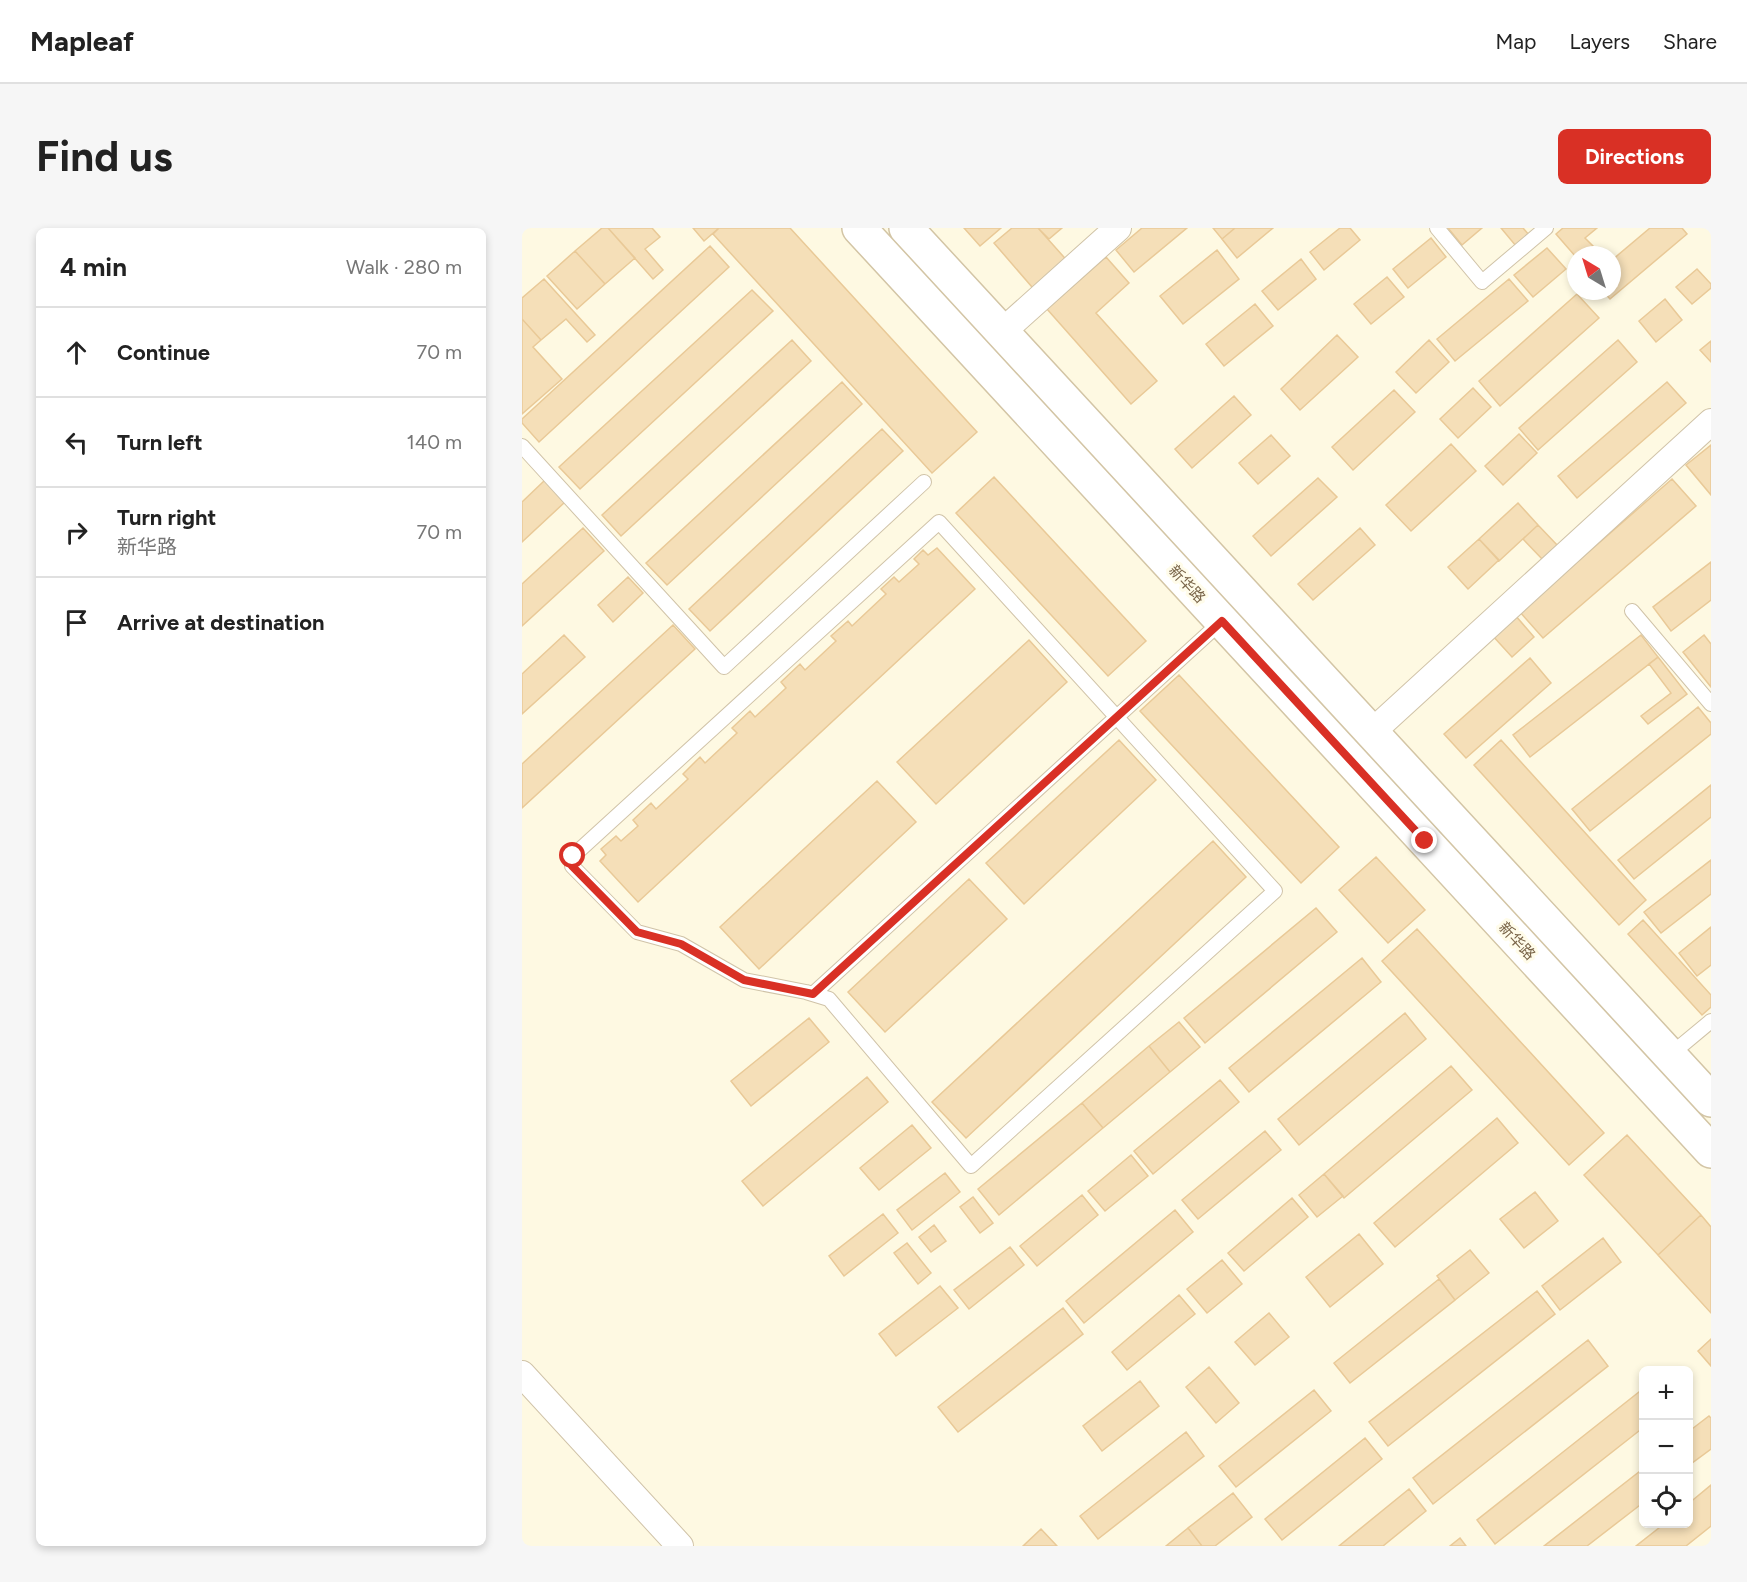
<!DOCTYPE html>
<meta charset="utf-8">
<style>
body{margin:0;font-family:Figtree,"Noto Sans SC",sans-serif;background:#f6f6f6;color:#222}
.controls{position:absolute;right:18px;bottom:18px;display:grid;overflow:hidden;border-radius:9px;box-shadow:0 3px 9px #0003}
.controls button{width:54px;height:54px;display:grid;place-items:center;padding:0;border:0;border-bottom:2px solid #e0e0e0;background:#fff;color:#222;font:30px sans-serif}
.compass{position:absolute;left:1045px;top:18px;width:54px;height:54px;border-radius:50%;background:#fff;box-shadow:0 3px 9px #0003;rotate:322deg}
.stop{position:absolute;width:18px;height:18px;margin:-14px;border:4px solid #d93025;border-radius:50%;background:#fff}
.stop.end{background:#d93025;border-color:#fff;box-shadow:0 2px 6px #0008}
.list{margin:0;padding:0;list-style:none}
h2{display:flex;justify-content:space-between;align-items:center;height:78px;margin:0;padding:0 24px;font-size:26px}
h2 small{font-size:20px;font-weight:400;color:#767676}
.list li{display:grid;grid-template-columns:39px 1fr auto;gap:18px;align-items:center;box-sizing:border-box;height:90px;padding:0 24px;border-top:2px solid #e0e0e0}
.list b{display:block;font-size:22px;white-space:nowrap}
.list p{margin:0;font-size:20px;white-space:nowrap;color:#767676}
.list em{font-size:20px;font-style:normal;color:#767676}
.icon{flex:none;width:33px;height:33px;fill:none;stroke:currentColor;stroke-width:2;stroke-linecap:round;stroke-linejoin:round}
.map{position:relative;flex:none;width:1189px;height:1318px;overflow:hidden;border-radius:9px}
header{display:flex;align-items:center;gap:36px;box-sizing:border-box;height:84px;padding:0 30px;background:#fff;border-bottom:2px solid #e0e0e0}
header strong{font-size:28px}
nav{display:flex;gap:33px;margin-inline-start:auto;font-size:21px}
.intro{display:flex;align-items:center;justify-content:space-between;box-sizing:border-box;height:144px;padding:0 36px}
h1{margin:0;font-size:42px}
.button{padding:15px 27px;border-radius:9px;background:#d93025;color:#fff;font-size:21px;font-weight:700}
main{display:flex;gap:36px;padding:0 36px}
aside{flex:1;background:#fff;border-radius:9px;box-shadow:0 3px 9px #0003}
.map>svg:first-child{display:block}
.building{fill:#f5dfb8;stroke:#e9c997;stroke-width:1.5}
.lines{fill:none;stroke-linecap:round;stroke-linejoin:round}
.service-casing{stroke:#d0c3a8;stroke-width:16}
.minor-casing{stroke:#d0c3a8;stroke-width:28}
.secondary-casing{stroke:#d3c5a5;stroke-width:36}
.service{stroke:#fff;stroke-width:14}
.minor{stroke:#fff;stroke-width:26}
.secondary{stroke:#fff;stroke-width:33}
.route{stroke:#d93025;stroke-width:8}
.labels{text-anchor:middle;dominant-baseline:central;stroke-width:6;stroke-linejoin:round;paint-order:stroke}
.street-label{font-size:15px;fill:#786347;stroke:#fffcea}
</style>
<header>
<strong>Mapleaf</strong>
<nav><a>Map</a><a>Layers</a><a>Share</a></nav>
</header>
<div class="intro"><h1>Find us</h1><a class="button">Directions</a></div>
<main>
<aside>
<h2>4 min<small>Walk · 280 m</small></h2>
<ul class="list">
<li><svg class="icon" aria-label="ahead" viewBox="0 0 24 24"><path d="M12 20V5M6 11l6-6 6 6"/></svg><div><b>Continue</b></div><em>70 m</em></li>
<li><svg class="icon" aria-label="left" viewBox="0 0 24 24"><path d="M17 20v-9H6M10 6l-5 5 5 5"/></svg><div><b>Turn left</b></div><em>140 m</em></li>
<li><svg class="icon" aria-label="right" viewBox="0 0 24 24"><path d="M7 20v-9h11M14 6l5 5-5 5"/></svg><div><b>Turn right</b><p>新华路</p></div><em>70 m</em></li>
<li><svg class="icon" aria-label="arrive" viewBox="0 0 24 24"><path d="M6 21V4h12l-3 4 3 4H6"/></svg><div><b>Arrive at destination</b></div></li>
</ul>
</aside>
<div class="map">
<svg width="1189" height="1318" viewBox="0 0 1189 1318">
<rect width="100%" height="100%" fill="#fef9e2"/>
<path class="building" d="M 80,0 L 86,0 L 113,30 L 83,56 L 53,23 Z
M 86,0 L 130,0 L 138,9 L 123,21 L 141,42 L 131,51 Z
M 171,0 L 197,0 L 182,13 Z
M 197,0 L 268,0 L 455,204 L 410,245 L 191,6 Z
M 442,0 L 479,0 L 458,18 Z
M 490,0 L 516,0 L 549,37 L 516,66 L 472,15 Z
M 516,0 L 540,0 L 527,11 Z
M 620,0 L 665,0 L 612,44 L 594,22 Z
M 691,0 L 713,0 L 700,11 Z
M 713,0 L 751,0 L 715,30 L 700,11 Z
M 818,0 L 828,0 L 838,12 L 802,42 L 788,24 Z
M 926,0 L 960,0 L 940,17 Z
M 979,0 L 1001,0 L 1007,7 L 994,18 Z
M 1041,0 L 1075,0 L 1063,10 L 1071,18 L 1061,27 L 1054,27 L 1054,29 L 1034,6 Z
M 1128,0 L 1160,0 L 1165,6 L 1088,71 L 1081,63 L 1090,63 L 1090,32 Z
M 909,10 L 924,29 L 886,60 L 871,41 Z
M 188,18 L 207,39 L 17,214 L 0,195 L 0,191 Z
M 1025,20 L 1044,41 L 1011,69 L 992,47 Z
M 695,22 L 717,51 L 661,96 L 638,68 Z
M 53,23 L 83,56 L 55,81 L 25,48 Z
M 584,29 L 607,55 L 574,85 L 635,153 L 609,176 L 525,81 Z
M 779,31 L 794,51 L 756,82 L 740,63 Z
M 1175,41 L 1189,56 L 1189,60 L 1170,76 L 1154,59 Z
M 865,49 L 882,69 L 849,96 L 832,76 Z
M 22,51 L 73,107 L 65,114 L 44,91 L 19,112 L 0,91 L 0,70 Z
M 987,51 L 1006,73 L 933,133 L 915,111 Z
M 230,62 L 251,83 L 58,261 L 37,239 Z
M 1055,66 L 1077,90 L 978,178 L 957,153 Z
M 1143,71 L 1160,92 L 1134,114 L 1117,93 Z
M 733,76 L 751,98 L 702,138 L 684,116 Z
M 0,91 L 19,112 L 11,119 L 40,151 L 0,186 Z
M 815,107 L 836,129 L 778,182 L 759,161 Z
M 270,112 L 289,133 L 99,308 L 80,287 Z
M 907,112 L 927,134 L 894,165 L 874,144 Z
M 1096,112 L 1115,134 L 1016,222 L 997,200 Z
M 1189,113 L 1189,134 L 1178,122 Z
M 320,154 L 340,176 L 145,357 L 124,335 Z
M 1145,154 L 1164,175 L 1055,270 L 1036,248 Z
M 951,160 L 969,179 L 936,210 L 918,191 Z
M 872,162 L 893,184 L 831,242 L 810,219 Z
M 712,168 L 729,187 L 670,240 L 653,221 Z
M 360,201 L 381,223 L 188,403 L 167,381 Z
M 997,206 L 1015,225 L 981,257 L 963,238 Z
M 749,207 L 768,228 L 736,256 L 717,235 Z
M 929,216 L 954,243 L 889,303 L 864,277 Z
M 1189,217 L 1189,267 L 1164,237 Z
M 472,249 L 624,413 L 586,448 L 434,285 Z
M 796,250 L 815,269 L 749,328 L 731,308 Z
M 1150,251 L 1174,278 L 1021,410 L 998,384 Z
M 23,252 L 43,274 L 0,314 L 0,274 Z
M 996,275 L 1016,297 L 977,333 L 957,311 Z
M 1016,297 L 1036,318 L 1021,332 L 1001,311 Z
M 61,300 L 82,323 L 0,398 L 0,356 Z
M 838,300 L 853,317 L 791,372 L 776,356 Z
M 957,311 L 977,332 L 946,361 L 926,339 Z
M 415,320 L 453,361 L 116,674 L 78,633 L 84,627 L 79,621 L 94,608 L 99,613 L 116,598 L 111,592 L 129,575 L 134,581 L 166,551 L 161,546 L 178,529 L 183,535 L 215,505 L 210,500 L 228,483 L 233,489 L 264,460 L 259,454 L 278,436 L 283,442 L 314,413 L 309,408 L 326,393 L 330,398 L 364,366 L 359,361 L 372,349 L 377,354 L 397,336 L 392,331 L 401,322 L 406,327 Z
M 1189,334 L 1189,372 L 1149,403 L 1131,379 Z
M 106,349 L 121,365 L 91,394 L 76,377 Z
M 993,387 L 1012,409 L 990,429 L 970,407 Z
M 151,397 L 173,421 L 0,580 L 0,536 Z
M 42,407 L 63,429 L 0,486 L 0,446 Z
M 1119,407 L 1136,429 L 1008,529 L 991,507 Z
M 1182,407 L 1189,416 L 1189,459 L 1161,424 Z
M 507,412 L 545,454 L 414,576 L 375,534 Z
M 1136,429 L 1165,466 L 1126,496 L 1119,488 L 1149,465 L 1127,436 Z
M 1008,430 L 1029,455 L 944,530 L 922,506 Z
M 657,447 L 817,619 L 779,655 L 618,483 Z
M 1176,479 L 1189,495 L 1189,506 L 1068,603 L 1050,581 Z
M 597,512 L 634,552 L 502,676 L 464,635 Z
M 979,512 L 1124,672 L 1097,697 L 952,537 Z
M 355,553 L 394,594 L 237,741 L 198,699 Z
M 1189,557 L 1189,589 L 1112,651 L 1096,632 Z
M 691,613 L 724,649 L 444,910 L 410,874 Z
M 854,629 L 903,682 L 866,715 L 817,662 Z
M 1189,632 L 1189,666 L 1139,705 L 1122,684 Z
M 447,651 L 485,691 L 363,804 L 326,764 Z
M 794,680 L 815,704 L 683,815 L 662,790 Z
M 1121,692 L 1189,767 L 1189,779 L 1180,787 L 1106,706 Z
M 1189,699 L 1189,737 L 1175,748 L 1157,725 Z
M 895,701 L 1082,905 L 1047,937 L 860,733 Z
M 840,730 L 859,754 L 727,864 L 707,840 Z
M 883,785 L 904,811 L 777,917 L 756,891 Z
M 287,790 L 307,814 L 229,878 L 209,853 Z
M 657,794 L 678,819 L 648,844 L 627,818 Z
M 627,818 L 648,844 L 581,900 L 560,875 Z
M 929,838 L 950,862 L 822,970 L 802,946 Z
M 345,849 L 366,874 L 241,978 L 220,953 Z
M 698,852 L 717,874 L 631,946 L 612,923 Z
M 560,875 L 581,900 L 477,987 L 456,961 Z
M 975,890 L 996,915 L 873,1019 L 852,995 Z
M 390,897 L 409,920 L 357,962 L 338,940 Z
M 743,903 L 759,922 L 676,991 L 660,972 Z
M 1105,907 L 1179,987 L 1136,1027 L 1062,947 Z
M 609,927 L 626,948 L 583,983 L 566,963 Z
M 423,945 L 438,964 L 390,1002 L 375,982 Z
M 802,946 L 821,968 L 795,989 L 777,967 Z
M 1013,964 L 1036,993 L 1002,1020 L 978,991 Z
M 560,967 L 576,987 L 515,1038 L 498,1018 Z
M 451,969 L 471,995 L 458,1005 L 438,979 Z
M 770,970 L 786,989 L 722,1043 L 706,1025 Z
M 653,982 L 671,1004 L 562,1095 L 544,1073 Z
M 361,986 L 376,1005 L 322,1048 L 307,1028 Z
M 1179,987 L 1189,999 L 1189,1085 L 1136,1027 Z
M 412,997 L 424,1013 L 409,1024 L 397,1009 Z
M 837,1006 L 861,1036 L 808,1079 L 784,1049 Z
M 1081,1010 L 1099,1034 L 1038,1082 L 1020,1058 Z
M 385,1015 L 409,1045 L 396,1056 L 372,1025 Z
M 488,1019 L 502,1037 L 447,1081 L 432,1062 Z
M 948,1022 L 967,1045 L 933,1072 L 915,1048 Z
M 700,1032 L 720,1056 L 685,1085 L 665,1061 Z
M 917,1051 L 933,1072 L 828,1155 L 812,1135 Z
M 418,1058 L 436,1080 L 374,1128 L 357,1106 Z
M 1015,1063 L 1033,1086 L 866,1218 L 847,1194 Z
M 657,1067 L 673,1086 L 605,1142 L 590,1124 Z
M 541,1080 L 561,1106 L 436,1204 L 416,1179 Z
M 747,1085 L 767,1109 L 733,1137 L 713,1114 Z
M 1189,1111 L 1189,1138 L 1176,1123 Z
M 1066,1112 L 1086,1138 L 911,1276 L 891,1250 Z
M 687,1139 L 717,1175 L 694,1195 L 664,1159 Z
M 618,1153 L 637,1178 L 580,1223 L 561,1198 Z
M 1122,1160 L 1122,1199 L 973,1316 L 955,1292 Z
M 792,1162 L 809,1183 L 714,1259 L 697,1238 Z
M 1187,1188 L 1189,1190 L 1189,1221 L 1166,1238 L 1166,1204 Z
M 664,1204 L 682,1228 L 576,1311 L 558,1288 Z
M 843,1210 L 860,1231 L 760,1312 L 743,1291 Z
M 1122,1240 L 1122,1274 L 1065,1318 L 1022,1318 Z
M 1189,1257 L 1189,1298 L 1164,1318 L 1114,1318 L 1142,1296 L 1166,1296 L 1166,1276 Z
M 887,1261 L 904,1283 L 861,1318 L 817,1318 Z
M 711,1265 L 730,1289 L 693,1318 L 680,1318 L 666,1300 Z
M 666,1300 L 680,1318 L 644,1318 Z
M 519,1301 L 535,1318 L 501,1318 Z
M 938,1310 L 944,1318 L 928,1318 Z"/>
<g class="lines">
<defs>
<path id="service" d="M 915,0 L 960,54 L 1024,0
M 0,218 L 202,439 L 402,254
M 417,294 L 753,663 L 449,938 L 307,771 L 284,764 L 222,752 L 159,716 L 115,704 L 50,638 L 51,628 Z
M 1110,383 L 1189,476
M 291,766 L 700,393
M 1148,827 L 1189,793"/>
<path id="minor" d="M 480,104 L 596,0
M 850,504 L 1189,194
M 0,1146 L 158,1318"/>
<path id="secondary" d="M 337,0 L 1189,923
M 384,0 L 1189,872"/>
</defs>
<use href="#service" class="service-casing"/>
<use href="#minor" class="minor-casing"/>
<use href="#secondary" class="secondary-casing"/>
<use href="#service" class="service"/>
<use href="#minor" class="minor"/>
<use href="#secondary" class="secondary"/>
</g>
<g class="lines">
<path class="route" d="M 51,628 L 50,638 L 115,704 L 159,716 L 222,752 L 291,766 L 700,393 L 903,613"/>
</g>
<g class="labels">
<g class="street-label">
<text transform="translate(665 356) rotate(47)">新华路</text>
<text transform="translate(995 713) rotate(47)">新华路</text>
</g>
</g>
</svg>
<div class="controls">
<button>+</button>
<button>−</button>
<button><svg class="icon" aria-label="locate" viewBox="0 0 24 24"><circle cx="12" cy="12" r="6"/><path d="M12 2v4M12 18v4M2 12h4M18 12h4"/></svg></button>
</div>
<svg class="compass" viewBox="-18 -18 36 36"><path d="M0-13l5 13h-10z" fill="#e53935"/><path d="M0 13l5-13h-10z" fill="#767676"/></svg>
<div class="stop" style="left:51px;top:628px"></div>
<div class="stop end" style="left:903px;top:613px"></div>
</div>
</main>
